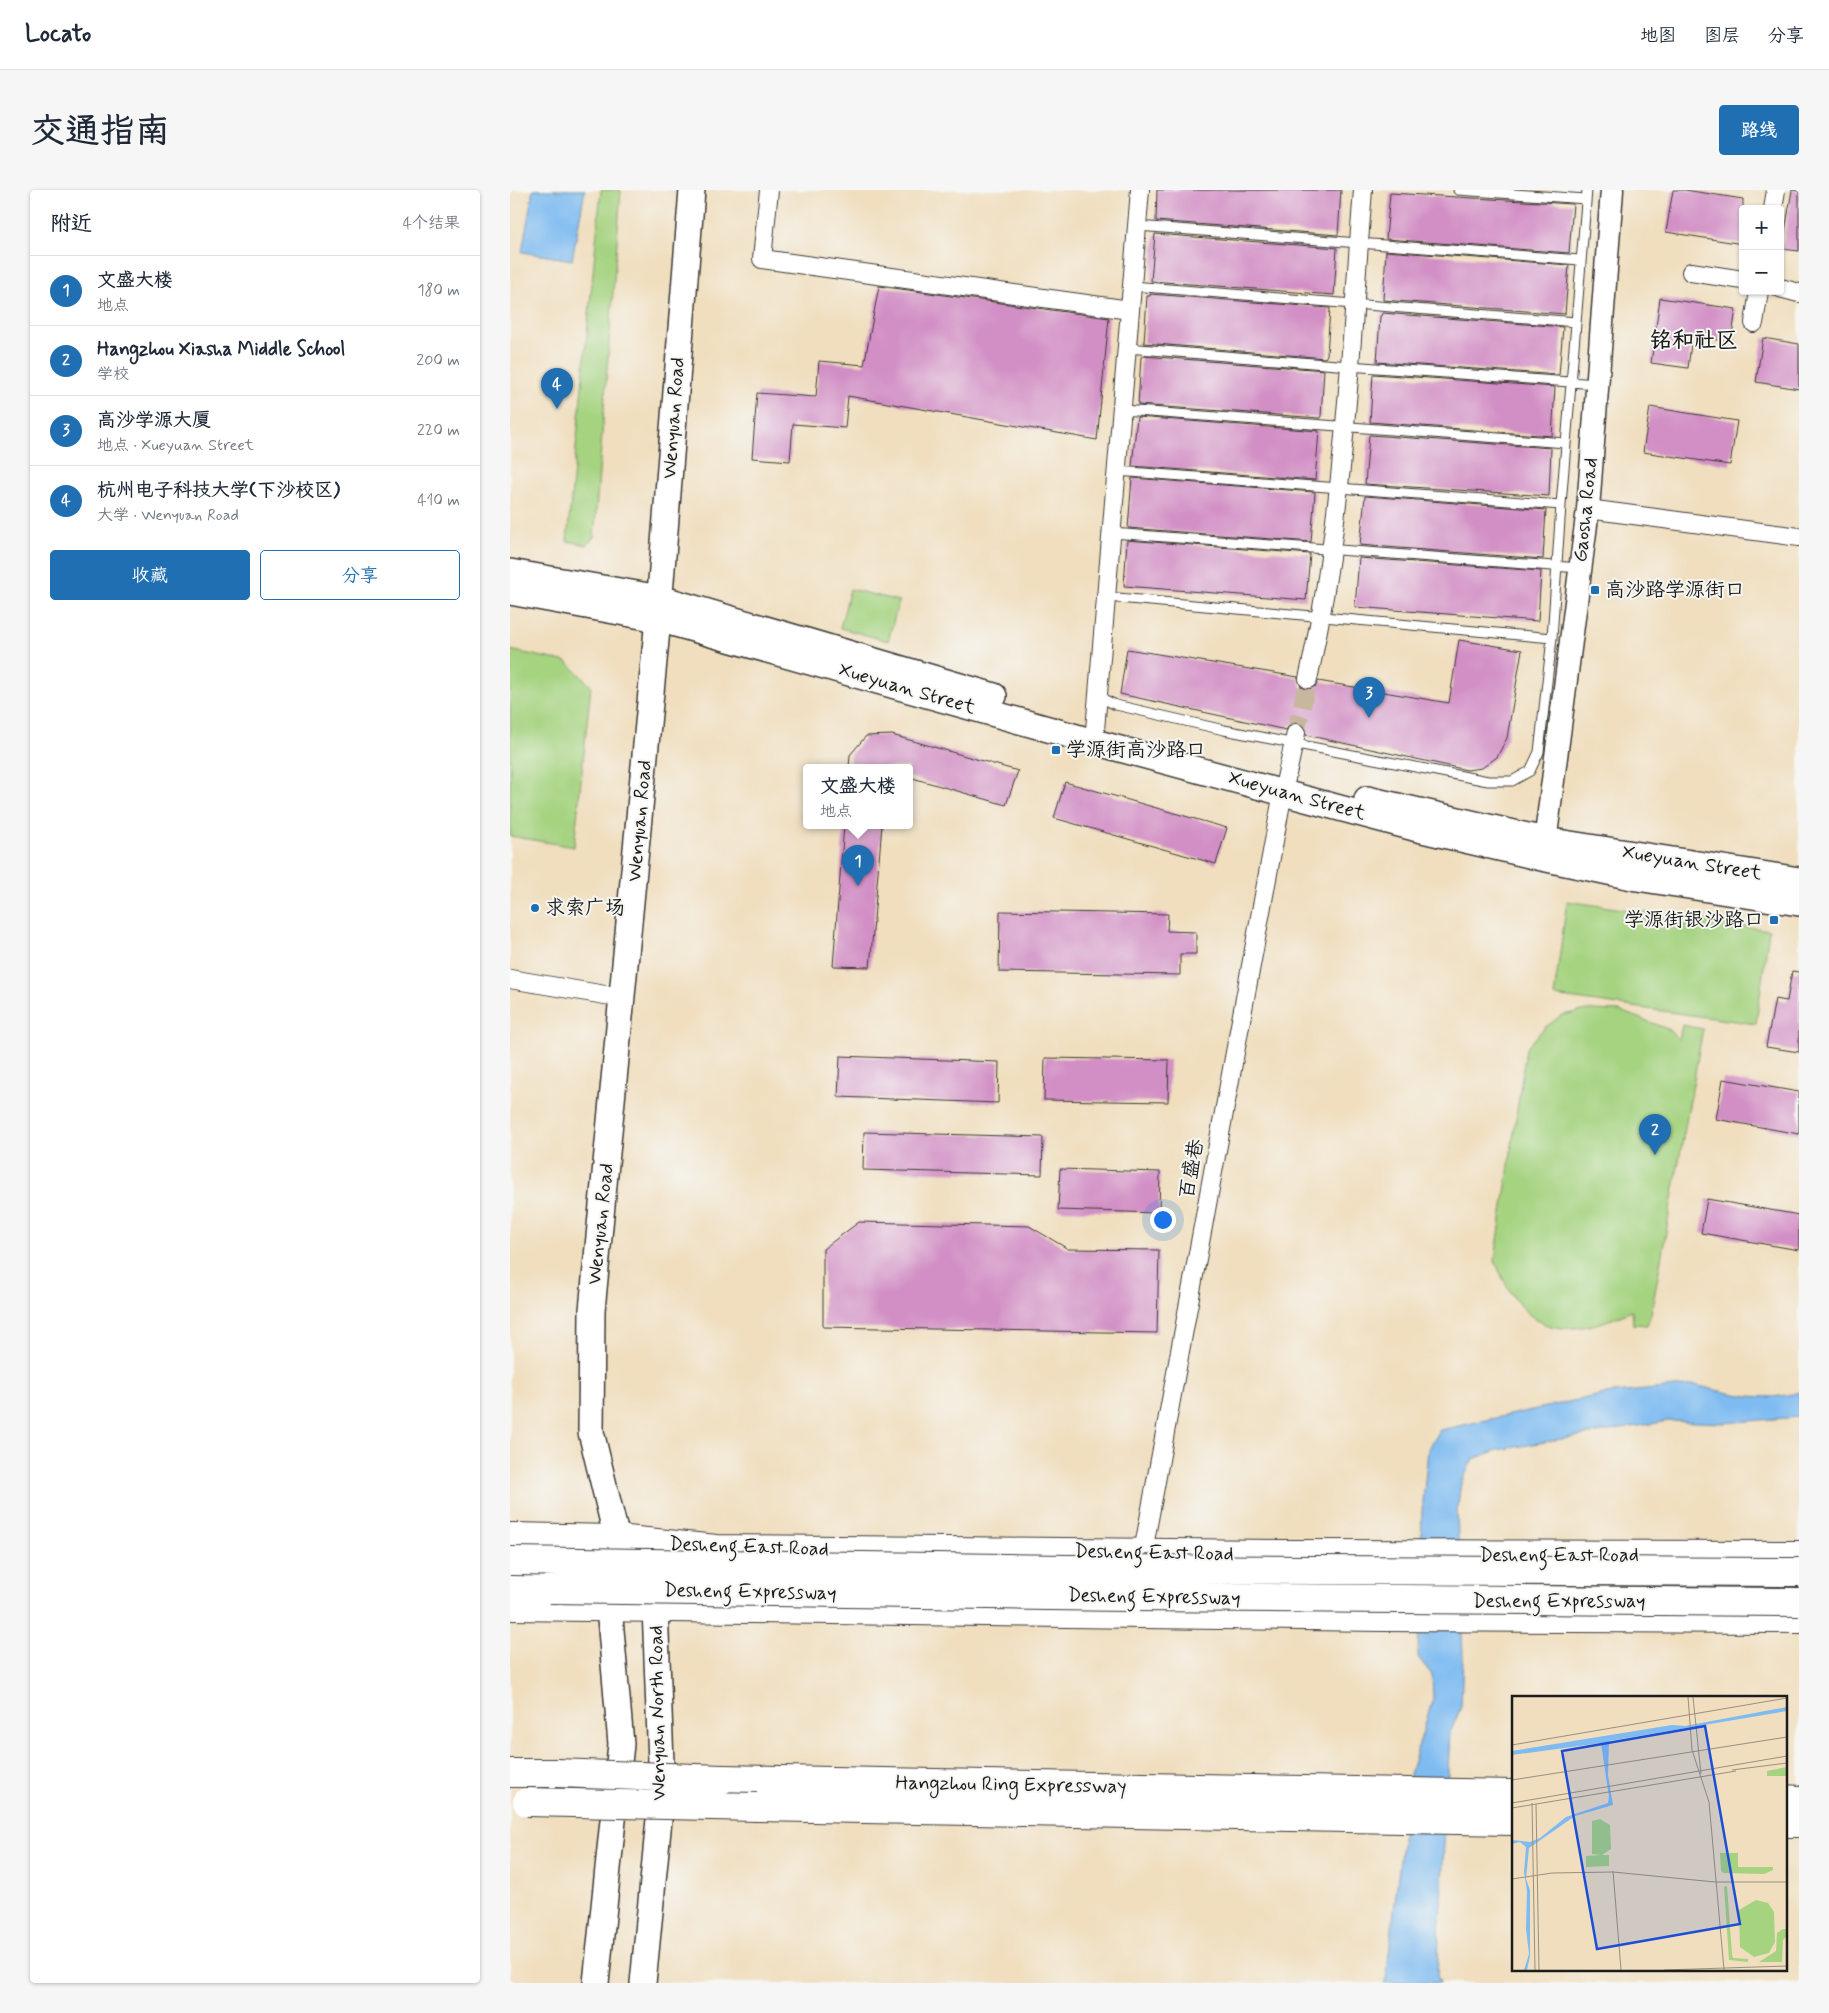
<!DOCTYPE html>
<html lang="zh">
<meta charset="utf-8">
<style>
body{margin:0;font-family:Mynerve,"LXGW WenKai TC",sans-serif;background:#f6f6f7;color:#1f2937}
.controls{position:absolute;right:15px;top:15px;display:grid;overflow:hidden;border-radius:5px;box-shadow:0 1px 4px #0004}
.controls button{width:45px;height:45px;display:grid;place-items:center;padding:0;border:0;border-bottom:1px solid #e0e1e3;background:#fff;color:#1f2937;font:25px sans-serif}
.you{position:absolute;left:652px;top:1029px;width:18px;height:18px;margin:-12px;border:4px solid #fff;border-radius:50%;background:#1a73e8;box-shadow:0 0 0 8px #1a73e833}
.badge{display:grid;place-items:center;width:32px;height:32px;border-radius:50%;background:#1f6fb2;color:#fff;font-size:16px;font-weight:700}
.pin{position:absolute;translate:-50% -41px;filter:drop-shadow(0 1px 2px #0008)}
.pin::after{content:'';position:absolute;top:26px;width:18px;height:15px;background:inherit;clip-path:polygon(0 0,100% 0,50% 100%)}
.popup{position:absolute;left:293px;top:574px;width:110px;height:65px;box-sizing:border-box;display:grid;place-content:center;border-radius:5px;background:#fff;filter:drop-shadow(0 1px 4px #0005);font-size:16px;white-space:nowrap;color:#747a83}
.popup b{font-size:19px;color:#1f2937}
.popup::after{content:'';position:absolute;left:50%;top:100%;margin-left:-10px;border:10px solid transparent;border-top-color:#fff}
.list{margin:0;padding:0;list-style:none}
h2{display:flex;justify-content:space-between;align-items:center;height:65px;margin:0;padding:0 20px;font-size:21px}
h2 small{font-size:16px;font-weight:400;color:#747a83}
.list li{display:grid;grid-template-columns:32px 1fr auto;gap:15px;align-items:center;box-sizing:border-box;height:70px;padding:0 20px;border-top:1px solid #e0e1e3}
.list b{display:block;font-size:19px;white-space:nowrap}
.list p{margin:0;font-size:16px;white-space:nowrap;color:#747a83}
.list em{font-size:16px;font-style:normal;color:#747a83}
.actions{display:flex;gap:10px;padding:15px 20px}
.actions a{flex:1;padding:11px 0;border:1px solid #1f6fb2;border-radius:5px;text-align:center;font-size:18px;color:#1f6fb2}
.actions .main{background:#1f6fb2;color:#fff}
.map{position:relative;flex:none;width:1289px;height:1793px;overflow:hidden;border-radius:5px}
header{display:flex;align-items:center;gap:30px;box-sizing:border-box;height:70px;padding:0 25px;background:#fff;border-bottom:1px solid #e0e1e3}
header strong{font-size:24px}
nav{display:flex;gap:28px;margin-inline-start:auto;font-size:18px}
.intro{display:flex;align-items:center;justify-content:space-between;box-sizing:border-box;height:120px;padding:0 30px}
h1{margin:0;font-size:35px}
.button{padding:12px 22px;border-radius:5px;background:#1f6fb2;color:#fff;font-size:18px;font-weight:700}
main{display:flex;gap:30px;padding:0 30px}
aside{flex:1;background:#fff;border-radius:5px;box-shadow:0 1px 4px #0004}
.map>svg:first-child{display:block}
.green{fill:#a5d380;stroke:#60784e}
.water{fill:#7ebbf1;stroke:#4d6c86}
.building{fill:#d28fc5}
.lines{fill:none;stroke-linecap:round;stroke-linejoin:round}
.minor-tunnel{stroke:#c6b79e;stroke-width:18;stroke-dasharray:18 9;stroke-linecap:butt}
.service-casing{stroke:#3c3934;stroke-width:11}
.minor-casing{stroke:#3c3934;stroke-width:20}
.tertiary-casing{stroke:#3c3934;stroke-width:25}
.secondary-casing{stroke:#3c3934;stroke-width:28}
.primary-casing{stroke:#3c3934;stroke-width:30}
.trunk-casing{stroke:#3c3934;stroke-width:30}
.motorway-casing{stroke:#3c3934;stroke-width:30}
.service{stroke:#fff;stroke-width:9}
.minor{stroke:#fff;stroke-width:18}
.tertiary{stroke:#fff;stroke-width:22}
.secondary{stroke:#fff;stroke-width:25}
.primary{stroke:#fff;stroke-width:28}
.trunk{stroke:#fff;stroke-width:28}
.motorway{stroke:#fff;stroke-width:28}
.trunk-bridge-casing{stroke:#3c3934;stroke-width:30;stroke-linecap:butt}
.motorway-bridge-casing{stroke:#3c3934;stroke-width:30;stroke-linecap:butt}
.trunk-bridge{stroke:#fff;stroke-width:28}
.motorway-bridge{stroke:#fff;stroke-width:28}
.poi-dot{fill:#1f6fb2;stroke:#f6f6f2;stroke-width:2}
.labels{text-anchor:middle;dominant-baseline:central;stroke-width:4;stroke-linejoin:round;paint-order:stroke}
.street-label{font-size:20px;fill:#1c1c1c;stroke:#f6f6f2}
.poi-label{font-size:20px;fill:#1c1c1c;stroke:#f6f6f2;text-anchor:start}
.quarter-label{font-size:22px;font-weight:bold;fill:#1c1c1c;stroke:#f6f6f2}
.inset-road{fill:none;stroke:#9b907d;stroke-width:1}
.view{fill:#1d4ed8;fill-opacity:0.15;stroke:#1d4ed8;stroke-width:2.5}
.inset-edge{fill:none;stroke:#1c1c1c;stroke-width:2.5}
</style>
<header>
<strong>Locato</strong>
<nav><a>地图</a><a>图层</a><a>分享</a></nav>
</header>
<div class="intro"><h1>交通指南</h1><a class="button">路线</a></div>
<main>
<aside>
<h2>附近<small>4个结果</small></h2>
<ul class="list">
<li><span class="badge">1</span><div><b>文盛大楼</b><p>地点</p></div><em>180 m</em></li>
<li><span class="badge">2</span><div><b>Hangzhou Xiasha Middle School</b><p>学校</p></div><em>200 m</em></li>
<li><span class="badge">3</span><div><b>高沙学源大厦</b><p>地点 · Xueyuan Street</p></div><em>220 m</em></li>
<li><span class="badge">4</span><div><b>杭州电子科技大学(下沙校区)</b><p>大学 · Wenyuan Road</p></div><em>410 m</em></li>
</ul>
<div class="actions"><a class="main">收藏</a><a>分享</a></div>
</aside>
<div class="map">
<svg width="1289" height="1793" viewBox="0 0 1289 1793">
<rect width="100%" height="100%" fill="#f6f6f2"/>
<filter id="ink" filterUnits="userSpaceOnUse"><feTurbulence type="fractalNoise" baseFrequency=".02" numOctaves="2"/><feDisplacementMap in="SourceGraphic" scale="10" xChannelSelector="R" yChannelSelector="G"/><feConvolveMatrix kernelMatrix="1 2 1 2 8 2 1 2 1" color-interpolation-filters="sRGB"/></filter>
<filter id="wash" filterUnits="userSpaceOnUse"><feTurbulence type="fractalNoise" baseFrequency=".0096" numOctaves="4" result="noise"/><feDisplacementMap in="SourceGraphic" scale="20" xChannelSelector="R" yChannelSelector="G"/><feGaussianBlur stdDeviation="1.12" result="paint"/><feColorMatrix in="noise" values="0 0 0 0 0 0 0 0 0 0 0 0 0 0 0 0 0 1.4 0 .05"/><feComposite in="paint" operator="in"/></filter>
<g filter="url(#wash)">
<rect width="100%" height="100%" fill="#f0debe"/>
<path class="green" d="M 91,0 L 111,0 L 84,347 L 77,355 L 57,351 Z
M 340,399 L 389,411 L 378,451 L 330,438 Z
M 0,460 L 57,472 L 81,496 L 64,657 L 0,646 Z
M 1057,711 L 1259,740 L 1246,834 L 1044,806 Z
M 1078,820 L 1110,821 L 1158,839 L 1169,850 L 1172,835 L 1193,839 L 1141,1124 L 1137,1135 L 1123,1134 L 1122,1121 C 1053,1151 1015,1146 985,1071 L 1016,859 L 1033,839 L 1052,825 Z"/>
<path class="water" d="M 23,0 L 75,0 L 62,70 L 12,62 Z
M 1185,1195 C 1217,1203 1256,1213 1289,1202 L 1289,1227 L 1214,1233 L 1158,1231 L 988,1260 L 963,1269 L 951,1293 L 947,1321 L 953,1467 L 951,1517 L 940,1543 L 927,1786 L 930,1793 L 874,1793 L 876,1789 L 900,1584 L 923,1508 L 922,1485 L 908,1467 L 912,1321 L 918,1260 L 930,1240 L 1095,1204 Z"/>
<g id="blocks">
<path class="building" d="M 647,0 L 831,0 L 828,45 L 646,31 Z
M 1163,0 L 1175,0 L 1233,9 L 1233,54 L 1156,42 Z
M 1282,0 L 1289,1 L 1289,61 L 1272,59 Z
M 880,3 L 1063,14 L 1059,63 L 876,49 Z
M 645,44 L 827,58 L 824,105 L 641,91 Z
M 876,61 L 1059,75 L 1055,124 L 873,110 Z
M 369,96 L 599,128 L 587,250 L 338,206 L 335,238 L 283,234 L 280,271 L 242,268 L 247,203 L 306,207 L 309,171 L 354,175 Z
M 640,104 L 820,118 L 817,165 L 815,168 L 634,153 L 637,106 L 640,106 Z
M 1150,108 L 1226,119 L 1221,152 L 1182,146 L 1178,178 L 1141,173 Z
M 872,123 L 1053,137 L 1049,185 L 867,172 L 870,126 L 871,126 Z
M 1253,148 L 1289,154 L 1289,199 L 1246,192 Z
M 633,166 L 814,180 L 811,226 L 810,228 L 628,215 L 631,167 Z
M 863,184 L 1045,197 L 1042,246 L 860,232 Z
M 1140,217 L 1227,231 L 1220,275 L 1133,262 Z
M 627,227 L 809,241 L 805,290 L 622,276 Z
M 859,245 L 1041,258 L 1039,306 L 855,294 Z
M 622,288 L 805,302 L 801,352 L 618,338 Z
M 855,306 L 1036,320 L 1033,369 L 850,355 Z
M 617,350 L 800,364 L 796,410 L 614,396 Z
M 849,368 L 1031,381 L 1028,431 L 845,417 Z
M 949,450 L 1012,460 L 997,548 L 987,567 L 972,578 L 957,580 L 796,545 L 793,536 L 788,533 L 779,536 L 776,540 L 610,504 L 617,459 L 788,487 L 791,497 L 796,499 L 806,496 L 808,491 L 939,513 Z
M 382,545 L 508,581 L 496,615 L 399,587 L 399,577 L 339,577 L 340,565 L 356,546 Z
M 555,592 L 717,638 L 706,674 L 544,628 Z
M 334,635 L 372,635 L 360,777 L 323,776 Z
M 490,721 L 658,724 L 657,741 L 686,742 L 686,764 L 670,764 L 670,785 L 489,782 Z
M 1282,781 L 1289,782 L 1289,862 L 1256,857 L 1265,809 L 1277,811 Z
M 330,866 L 489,872 L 488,913 L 328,907 Z
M 535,868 L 659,870 L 658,912 L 534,910 Z
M 1213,889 L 1289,902 L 1289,944 L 1206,929 Z
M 354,942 L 533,947 L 532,985 L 353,980 Z
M 550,979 L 650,982 L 649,1023 L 548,1020 Z
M 1197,1009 L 1289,1025 L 1289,1060 L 1191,1043 Z
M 349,1032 L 519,1036 L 558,1059 L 649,1060 L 647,1143 L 313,1137 L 313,1059 Z"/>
</g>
</g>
<g filter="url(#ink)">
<use href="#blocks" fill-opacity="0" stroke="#3c3934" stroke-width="1"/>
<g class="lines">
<path class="minor-tunnel" d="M 786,543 L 798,489"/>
<defs>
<path id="service" d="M 948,0 L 1076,9
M 627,36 L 1070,70
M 622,96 L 1066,132
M 617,158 L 839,176 L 1087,194
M 612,220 L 1056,253
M 607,281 L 1051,315
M 602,343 L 1070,378
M 597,407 L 1042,448
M 589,507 L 606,515 L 714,540 L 978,591 L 1002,591 L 1020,581 L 1029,562 L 1042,448 L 1051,315 L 1077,0"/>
<path id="minor" d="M 259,0 L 252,69 L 620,120
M 1263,19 L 1266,0
M 1181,82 L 1233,90
M 1270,98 L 1289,103
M 1244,133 L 1249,101
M 1078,319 L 1289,347
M 798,489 C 834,329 840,163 853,0
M 584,552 L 630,0
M 0,789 L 113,808
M 633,1362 L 773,602 L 786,543"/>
<path id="tertiary" d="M 1033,668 L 1078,319 L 1102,0"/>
<path id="secondary" d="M 0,382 L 150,408 L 484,506
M 0,402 L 148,429 L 584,552 L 904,638 L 1032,668 L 1127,688 L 1289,713
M 857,609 L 1035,650 L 1289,690
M 116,1365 L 107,1349 L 81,1242 L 82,1120 L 148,429 L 182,0
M 86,1793 L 111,1554 L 99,1417 L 102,1396
M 133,1793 L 152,1599 L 145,1417 L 136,1400"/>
<path id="primary" d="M 0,1347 L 107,1349 L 206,1359 L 771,1364 L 1289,1365
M 0,1416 L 873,1427 L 1289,1429"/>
<path id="trunk" d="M 0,1398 L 40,1399"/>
<path id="motorway" d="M 0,1583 L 46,1583
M 213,1589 L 1003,1604
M 1275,1609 L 1289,1610
M 248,1617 L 1003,1631
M 1275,1633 L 1289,1633"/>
</defs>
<use href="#service" class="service-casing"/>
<use href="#minor" class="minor-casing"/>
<use href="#tertiary" class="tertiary-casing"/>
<use href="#secondary" class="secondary-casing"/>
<use href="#primary" class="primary-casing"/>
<use href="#trunk" class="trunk-casing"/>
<use href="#motorway" class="motorway-casing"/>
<use href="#service" class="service"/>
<use href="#minor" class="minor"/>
<use href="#tertiary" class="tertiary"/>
<use href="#secondary" class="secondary"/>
<use href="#primary" class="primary"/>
<use href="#trunk" class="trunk"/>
<use href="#motorway" class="motorway"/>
<defs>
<path id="trunk-bridge" d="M 0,1371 L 561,1379 L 1289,1382
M 40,1399 L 617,1407 L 1289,1412"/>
<path id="motorway-bridge" d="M 46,1583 L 213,1589
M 17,1612 L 248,1617"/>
</defs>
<use href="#trunk-bridge" class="trunk-bridge-casing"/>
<use href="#motorway-bridge" class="motorway-bridge-casing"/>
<use href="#trunk-bridge" class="trunk-bridge"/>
<use href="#motorway-bridge" class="motorway-bridge"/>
</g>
</g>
<g class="poi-dot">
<rect x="1080" y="395" width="10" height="10" rx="2.5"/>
<rect x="541" y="555" width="10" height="10" rx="2.5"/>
<circle cx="25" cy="718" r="5"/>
<rect x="1259" y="725" width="10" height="10" rx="2.5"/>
</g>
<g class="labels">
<g class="street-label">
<text transform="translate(164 228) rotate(-86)">Wenyuan Road</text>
<text transform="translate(1076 320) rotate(-84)">Gaosha Road</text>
<text transform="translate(397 499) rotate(16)">Xueyuan Street</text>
<text transform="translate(787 606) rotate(15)">Xueyuan Street</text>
<text transform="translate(130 631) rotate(-85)">Wenyuan Road</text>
<text transform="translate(1182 673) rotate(9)">Xueyuan Street</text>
<text transform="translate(682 979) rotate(-80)">百盛巷</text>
<text transform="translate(91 1034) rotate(-84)">Wenyuan Road</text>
<text transform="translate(239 1357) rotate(2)">Desheng East Road</text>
<text transform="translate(644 1363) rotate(1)">Desheng East Road</text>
<text x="1049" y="1365">Desheng East Road</text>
<text transform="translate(240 1402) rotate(1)">Desheng Expressway</text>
<text transform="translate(644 1407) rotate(1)">Desheng Expressway</text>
<text x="1049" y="1411">Desheng Expressway</text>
<text transform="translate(148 1523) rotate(-91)">Wenyuan North Road</text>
<text transform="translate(501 1595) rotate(1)">Hangzhou Ring Expressway</text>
</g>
<g class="poi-label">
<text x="1095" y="400">高沙路学源街口</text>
<text x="556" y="560">学源街高沙路口</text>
<text x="35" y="718">求索广场</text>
<text x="1254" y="730" text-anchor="end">学源街银沙路口</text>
</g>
<g class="quarter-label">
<text x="1184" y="151">铭和社区</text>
</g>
</g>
<g transform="translate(1002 1506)">
<rect width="275" height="275" fill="#f0debe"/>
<path d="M 275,71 L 275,80 L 255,80 L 255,75 ZM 88,123 L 98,129 L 99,153 L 90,159 L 97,159 L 97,170 L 74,171 L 74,160 L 89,159 L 80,158 L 80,125 ZM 208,157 L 226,157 L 226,171 L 261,171 L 261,174 L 252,178 L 212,177 L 209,175 ZM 215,190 L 220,258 L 221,262 L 236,263 L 236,266 L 217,264 L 212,191 ZM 244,204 L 256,207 L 262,216 L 263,246 L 257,257 L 242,261 L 228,251 L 227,214 ZM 271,233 L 275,233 L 275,240 L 271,244 L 270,266 L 247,266 L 264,255 L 265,237 Z" fill="#a5d380"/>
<path d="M 275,11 L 275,15 L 97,45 L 96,79 L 101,109 L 63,120 L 17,152 L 14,183 L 18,194 L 18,260 L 15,274 L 12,274 L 17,258 L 14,233 L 15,195 L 12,176 L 14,151 L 8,146 L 0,148 L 0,144 L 18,146 L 28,142 L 54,121 L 96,107 L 97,101 L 89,47 L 0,59 L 0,55 L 160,29 L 173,30 Z" fill="#7ebbf1"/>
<path class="inset-road" d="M 176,1 L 180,54 L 197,106 L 212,274M 181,1 L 189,78M 0,49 L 275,2M 220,74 L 275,67M 0,84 L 275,41M 0,107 L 275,60M 20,107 L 23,274M 24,108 L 27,274M 0,112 L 224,75M 101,175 L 109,274M 0,183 L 40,177 L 101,176 L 203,186 L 275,186M 152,274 L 275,270"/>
<path class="view" d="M 193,30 L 228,228 L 85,253 L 50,55 Z"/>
<rect width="275" height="275" class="inset-edge"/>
</g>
</svg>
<div class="controls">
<button>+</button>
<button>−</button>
</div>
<div class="you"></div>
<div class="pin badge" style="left:348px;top:696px">1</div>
<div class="popup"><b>文盛大楼</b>地点</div>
<div class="pin badge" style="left:1145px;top:965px">2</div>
<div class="pin badge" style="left:859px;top:528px">3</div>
<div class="pin badge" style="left:47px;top:219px">4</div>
</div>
</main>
